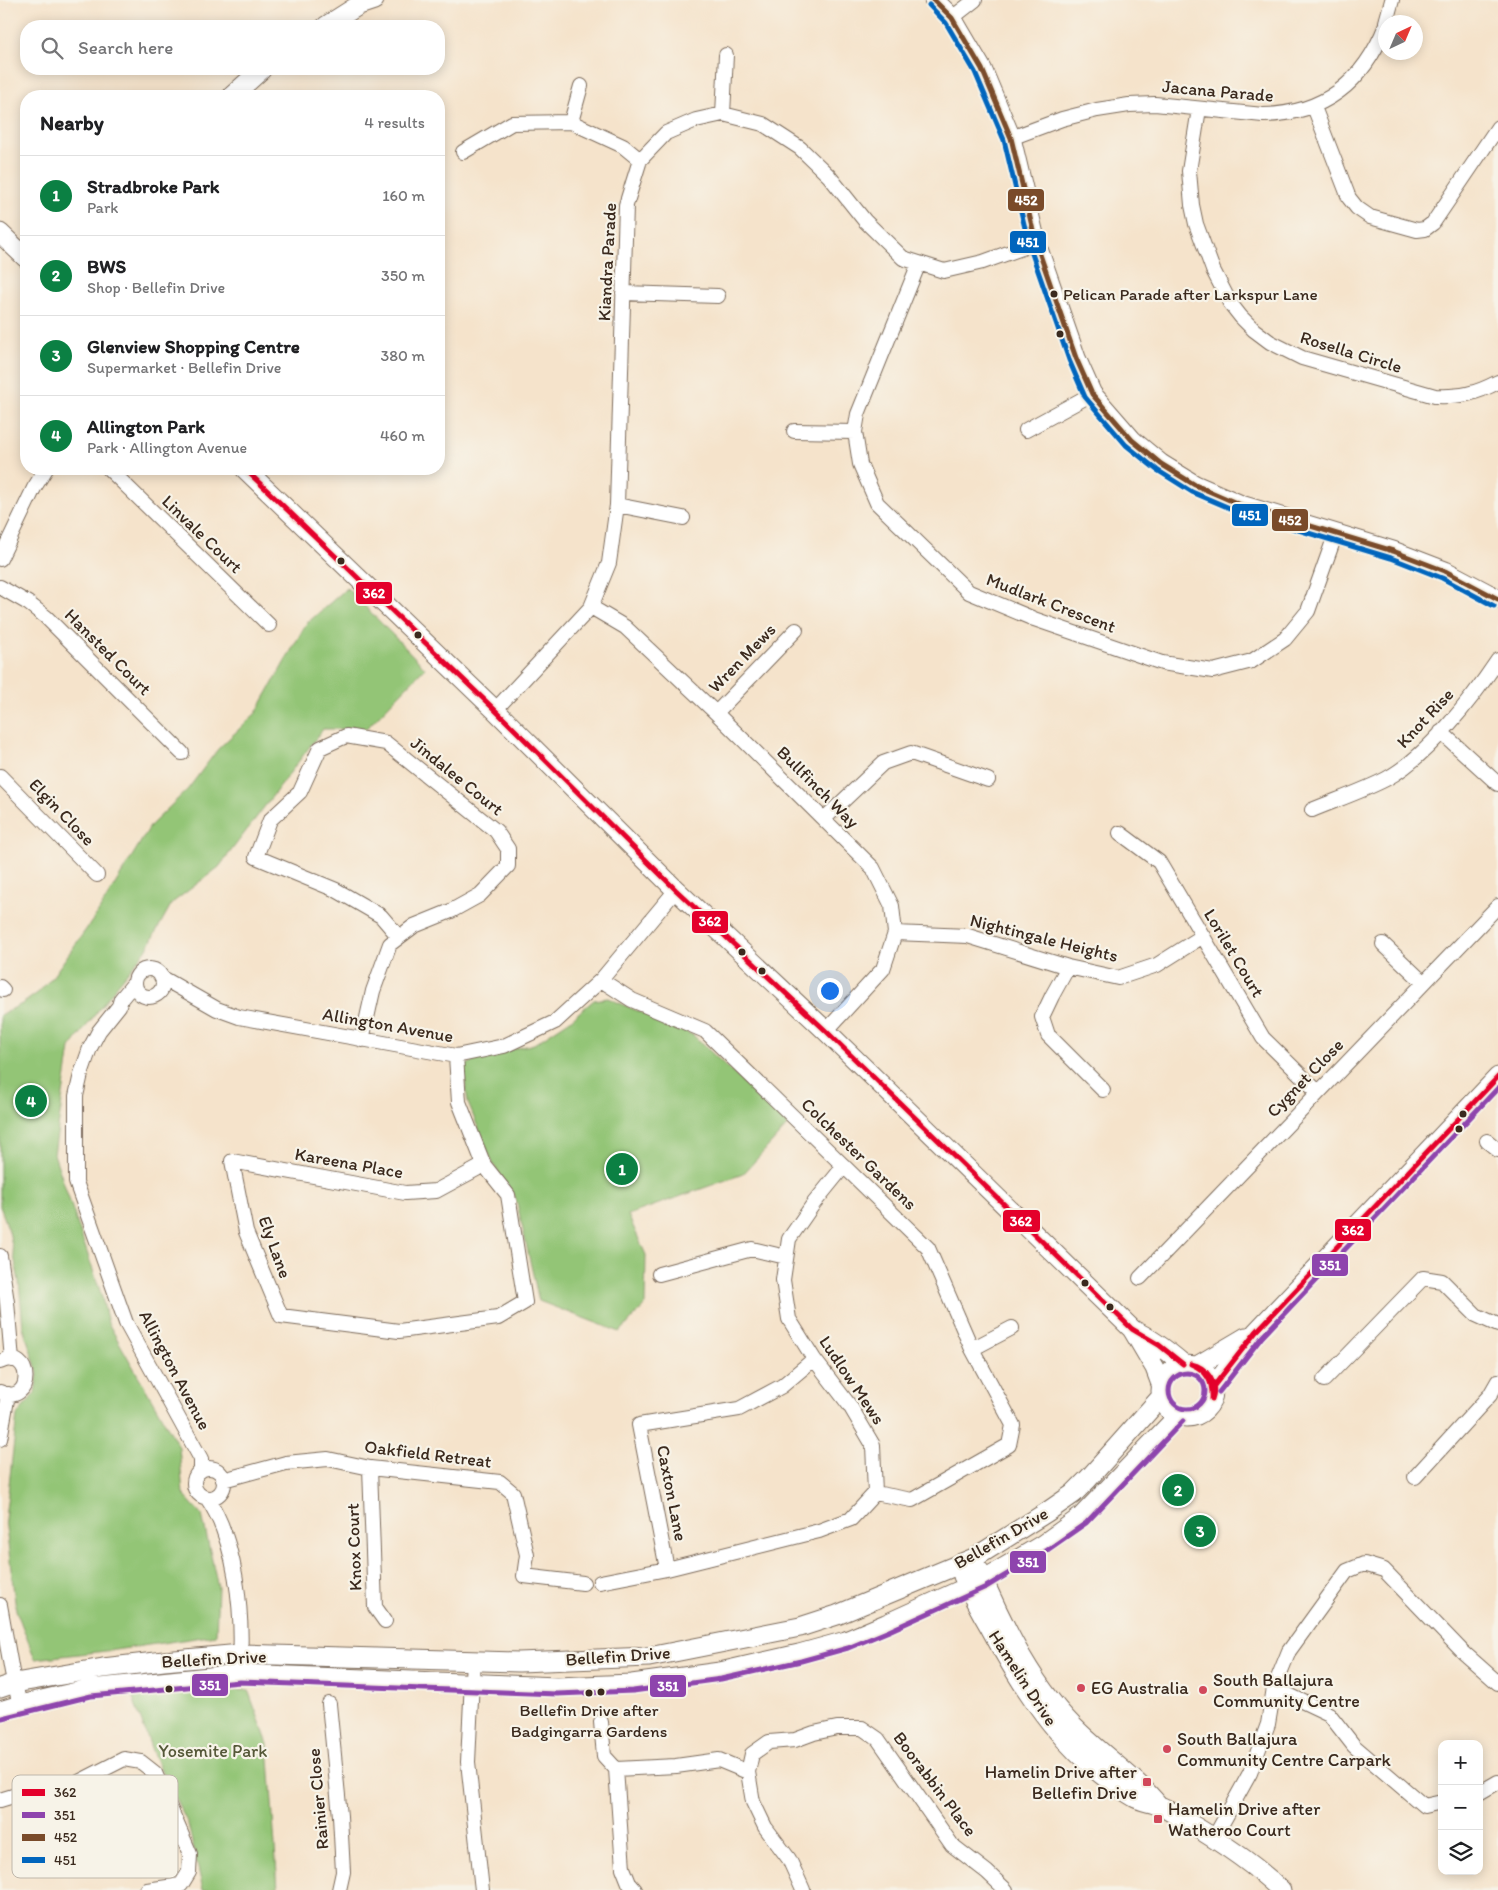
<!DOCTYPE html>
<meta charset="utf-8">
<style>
body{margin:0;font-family:Itim,sans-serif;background:#f6f6f6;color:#202124}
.controls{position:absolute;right:15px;bottom:15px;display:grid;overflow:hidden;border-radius:10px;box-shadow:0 2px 12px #0003}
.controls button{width:45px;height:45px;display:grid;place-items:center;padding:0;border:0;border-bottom:1px solid #e0e0e0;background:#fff;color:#202124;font:25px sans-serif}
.compass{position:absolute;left:1378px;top:15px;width:45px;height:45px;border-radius:50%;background:#fff;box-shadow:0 2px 12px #0003;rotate:44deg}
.you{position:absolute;left:829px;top:990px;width:18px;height:18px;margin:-12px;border:4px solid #fff;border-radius:50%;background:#1a73e8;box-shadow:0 0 0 8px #1a73e833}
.badge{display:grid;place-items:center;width:32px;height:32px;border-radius:50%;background:#0b8043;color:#fff;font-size:16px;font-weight:700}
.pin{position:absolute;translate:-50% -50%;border:2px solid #fff;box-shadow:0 1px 5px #0006}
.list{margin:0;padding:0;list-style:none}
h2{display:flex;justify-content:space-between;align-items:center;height:65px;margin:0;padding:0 20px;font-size:21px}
h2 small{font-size:16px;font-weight:400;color:#757577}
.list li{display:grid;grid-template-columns:32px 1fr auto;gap:15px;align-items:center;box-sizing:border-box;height:80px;padding:0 20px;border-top:1px solid #e0e0e0}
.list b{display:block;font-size:19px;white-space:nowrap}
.list p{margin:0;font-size:16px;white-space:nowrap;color:#757577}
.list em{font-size:16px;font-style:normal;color:#757577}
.icon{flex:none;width:28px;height:28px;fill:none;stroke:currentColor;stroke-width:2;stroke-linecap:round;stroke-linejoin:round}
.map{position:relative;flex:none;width:1498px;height:1890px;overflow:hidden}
.search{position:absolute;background:#fff;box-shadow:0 2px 12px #0003;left:20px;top:20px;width:425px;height:55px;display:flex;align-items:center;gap:12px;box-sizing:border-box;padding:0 18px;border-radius:20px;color:#757577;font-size:19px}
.panel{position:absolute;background:#fff;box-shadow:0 2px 12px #0003;left:20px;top:90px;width:425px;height:385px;border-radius:20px}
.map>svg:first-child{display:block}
.green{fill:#93c576;stroke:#67784a}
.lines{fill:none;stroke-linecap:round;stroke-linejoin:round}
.street-casing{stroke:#7c6b5b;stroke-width:16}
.secondary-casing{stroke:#7c6b5b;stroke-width:21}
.street{stroke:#fff;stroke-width:14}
.secondary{stroke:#fff;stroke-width:19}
.bus-1-casing{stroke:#f7f3e8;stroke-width:9}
.bus-2-casing{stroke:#f7f3e8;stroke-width:9}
.bus-3-casing{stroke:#f7f3e8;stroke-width:9}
.bus-4-casing{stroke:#f7f3e8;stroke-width:9}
.bus-1{stroke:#e4002b;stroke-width:5}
.bus-2{stroke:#8e44ad;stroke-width:5}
.bus-3{stroke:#7a4b2a;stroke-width:5}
.bus-4{stroke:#0065bd;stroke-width:5}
.bus-dot{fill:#3b2a1e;stroke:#f7f3e8;stroke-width:2}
.poi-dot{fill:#d1495b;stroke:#f7f3e8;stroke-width:2}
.labels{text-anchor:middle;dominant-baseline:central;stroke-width:4.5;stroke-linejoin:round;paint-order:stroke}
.bus-label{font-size:17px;fill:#3b2a1e;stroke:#f7f3e8;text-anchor:start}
.street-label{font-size:18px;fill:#3b2a1e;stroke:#f7f3e8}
.poi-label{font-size:18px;fill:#3b2a1e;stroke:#f7f3e8;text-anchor:start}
.park-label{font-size:18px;fill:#555838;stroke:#f7f3e8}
.key{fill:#f7f3e8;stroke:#bfb7ab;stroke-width:1}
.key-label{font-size:14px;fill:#3b2a1e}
.line-badge{stroke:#f7f3e8;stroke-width:2}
.badge-label{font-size:14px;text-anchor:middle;font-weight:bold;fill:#fff}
</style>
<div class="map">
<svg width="1498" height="1890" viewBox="0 0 1498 1890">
<rect width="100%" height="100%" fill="#f7f3e8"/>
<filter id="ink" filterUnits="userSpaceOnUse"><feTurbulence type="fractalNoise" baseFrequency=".02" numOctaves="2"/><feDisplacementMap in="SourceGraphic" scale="10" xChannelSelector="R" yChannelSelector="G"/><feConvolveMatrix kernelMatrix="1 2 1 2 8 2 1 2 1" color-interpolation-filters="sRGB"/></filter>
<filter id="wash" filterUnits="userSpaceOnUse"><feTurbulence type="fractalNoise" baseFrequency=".0096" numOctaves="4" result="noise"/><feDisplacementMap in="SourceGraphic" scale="20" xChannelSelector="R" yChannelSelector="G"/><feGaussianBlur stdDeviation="1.12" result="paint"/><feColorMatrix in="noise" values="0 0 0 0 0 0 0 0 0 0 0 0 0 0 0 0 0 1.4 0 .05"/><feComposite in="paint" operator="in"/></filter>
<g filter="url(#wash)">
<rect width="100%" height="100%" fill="#f5e3cb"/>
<path class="green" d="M 347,588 L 425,668 L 366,729 L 323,729 L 219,867 L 172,903 L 146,950 L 118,984 L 70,1048 L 54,1154 L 101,1294 L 108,1323 L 179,1447 L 183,1494 L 202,1515 L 218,1587 L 216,1635 L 115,1650 L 35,1659 L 16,1610 L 5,1519 L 17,1415 L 35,1393 L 38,1373 L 23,1327 L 19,1281 L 9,1231 L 0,1206 L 0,1015 L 22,1004 L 39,992 L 53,976 L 97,914 L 151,825 L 188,789 L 218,749 L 256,713 L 306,624 Z
M 608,998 L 693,1035 L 788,1125 L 743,1174 L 628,1215 L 646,1255 L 645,1305 L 620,1332 L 539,1301 L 516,1199 L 493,1164 L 468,1103 L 463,1067 L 482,1057 L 534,1044 L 569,1021 L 594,1000 Z
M 248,1690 L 268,1744 L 278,1890 L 203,1890 L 188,1824 L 154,1756 L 132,1695 Z"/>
</g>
<g filter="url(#ink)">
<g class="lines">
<defs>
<path id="street" d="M 952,18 L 975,0
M 1386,22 L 1392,0
M 1314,107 L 1349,198 L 1357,208 L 1370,217 L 1417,230 L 1425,229 L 1433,223 L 1498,127
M 1199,109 L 1189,171 L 1192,205 L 1196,224 L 1213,270 L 1230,303 L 1241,317 L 1254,330 L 1270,342 L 1302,358 L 1435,396 C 1461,397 1475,394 1498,382
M 723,114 L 726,55
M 571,122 L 581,86
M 1011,138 L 1062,119 L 1097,110 L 1129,105 L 1155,104 L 1263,115 C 1324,114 1364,82 1386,25
M 463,152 L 512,123 L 571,122 L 623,146 L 640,160
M 919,263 L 858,414 L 855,432 L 860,464 L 877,503 L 969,592 L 1034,619 L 1162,663 L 1213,671 L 1252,661 L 1285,639 L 1308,611 L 1336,533
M 623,293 L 718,296
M 1026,430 L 1092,394
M 794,431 L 855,432
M 109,469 L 269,625
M 617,505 L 683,518
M 0,559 L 34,488 L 46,469
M 0,587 L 28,603 L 46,617 L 182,753
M 591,607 L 625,627 L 716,713 L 873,868 L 892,906 L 895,933 L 883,969 L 826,1031
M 495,710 L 591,607 L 609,563 L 617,505 L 626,205 L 640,160 L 666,133 L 696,120 L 723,114 L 763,124 L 800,148 L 829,176 L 865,221 L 903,258 L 944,271 L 983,262 L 1036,243
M 716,713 L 796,630
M 1441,732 L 1498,784
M 0,776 L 97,875
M 1312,810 C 1336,800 1363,791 1386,779 C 1427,757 1472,699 1498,660
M 824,819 L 883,763 L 911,753 L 988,780
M 1120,833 L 1159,862 L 1263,1038 L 1318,1092
M 895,933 L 968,936 L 1068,967 L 1118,978 L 1157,965 L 1203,936
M 1383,944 L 1424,983
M 1068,967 L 1052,996 L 1042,1017 L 1048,1035 L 1103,1090
M135 983a14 14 0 1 1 28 0a14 14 0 1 1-28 0Z
M 161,977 L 217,1009 L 239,1017 L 456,1056 L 504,1046 L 555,1022 L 601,980 L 676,890
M 601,980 L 632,1000 L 705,1031 L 928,1248 L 972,1349 L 1013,1425 L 1009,1445 L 912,1500 L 875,1493
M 135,982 L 121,999 L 119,1006 L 99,1031 L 90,1048 L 81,1074 L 76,1096 L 76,1182 L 126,1323 L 201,1459 L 201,1470
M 0,987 L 3,990
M 362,1040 L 373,991 L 390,944 L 414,926 L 451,911 L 480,895 L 508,866 L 508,849 L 496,831 L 386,743 L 346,736 L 320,748 L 300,792 L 270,820 L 256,857 L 336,890 L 381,916 L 399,937
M 456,1056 L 459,1102 L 484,1165 L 508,1195 L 525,1302 L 498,1318 L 399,1331 L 281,1316 L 246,1232 L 232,1161 L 405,1193 L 436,1191 L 484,1165
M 1487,1141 L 1498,1150
M 0,1256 L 7,1302 L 12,1360
M 659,1274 L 752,1249 L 786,1257
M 1140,1278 L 1498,906
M 972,1349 L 1012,1328
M 0,1362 C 34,1346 34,1408 0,1392
M 1324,1380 L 1423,1278 L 1442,1281 L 1476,1315 L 1498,1325
M 0,1439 L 8,1394
M194 1483a15 15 0 1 1 30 0a15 15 0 1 1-30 0Z
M 370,1468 L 375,1607 L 385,1621
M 1415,1477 L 1490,1395 L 1498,1381
M 223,1480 L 286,1463 L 328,1459 L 370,1468 L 500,1482 L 513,1493 L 527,1555 L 524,1576 L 583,1583
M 207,1498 C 236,1540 243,1612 240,1662
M 667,1569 L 639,1425 L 739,1409 L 782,1386 L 814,1359
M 600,1582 L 667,1569 L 819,1531 L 851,1519 L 875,1493 L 873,1445 L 850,1406 L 814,1359 L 789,1319 L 783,1280 L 789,1239 L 814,1203 L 844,1166
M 0,1605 L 12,1672 L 20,1705
M 473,1659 L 468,1762 L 482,1890
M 1274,1688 L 1329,1714 L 1354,1746 L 1424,1806 L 1442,1802
M 329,1704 L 340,1816 L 343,1872 L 339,1890
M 601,1722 L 604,1756 L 616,1769
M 1479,1793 L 1498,1782
M 0,1800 L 36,1789 L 73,1785 L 124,1759 L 141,1762 L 155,1773 L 190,1854 L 189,1872 L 181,1885 L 147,1890
M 1214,1838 L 1250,1773 L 1268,1724 L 1274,1688 L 1289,1651 L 1347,1571 L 1364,1564 L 1384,1570 L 1463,1652 L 1498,1683
M 635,1890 L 629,1883 L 623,1868 L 616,1769 L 676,1766 L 719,1760 L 748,1772
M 803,1890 L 789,1859 L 765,1827 L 753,1802 L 748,1772 L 752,1754 L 769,1742 L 795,1740 L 814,1733 L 837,1728 L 862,1728 L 878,1739 L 952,1845 L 987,1872 L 1006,1890"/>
<path id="secondary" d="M 934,0 L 952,18 L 982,69 L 1011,138 L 1036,243 L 1076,358 L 1092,394 L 1132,440 L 1161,464 L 1195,485 L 1241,505 L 1393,551 L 1445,571 L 1498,599
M 326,26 L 359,5 L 374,0
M 232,96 L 262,69
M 0,233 L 26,258
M 245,469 L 495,710 L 676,890 L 826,1031 L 1132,1329 L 1155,1368 L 1161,1384
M 1133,1330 C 1151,1338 1168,1351 1183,1364
M1161 1391a26 26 0 1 1 52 0a26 26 0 1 1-52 0Z
M 1197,1366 L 1246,1337
M 1213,1387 L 1256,1332 L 1498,1077
M 979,1570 C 1004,1628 1034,1690 1081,1734 C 1107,1759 1136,1778 1159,1806
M 963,1576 C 971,1594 981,1612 991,1629 C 1026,1695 1069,1759 1134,1797 C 1142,1802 1152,1802 1160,1806 C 1170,1810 1179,1818 1189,1823 C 1221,1842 1254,1864 1281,1890
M 0,1688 L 15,1683 L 103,1668 L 164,1661 L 241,1654 L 519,1662 L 649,1657 L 800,1627 L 837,1615 L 974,1558 L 1047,1512 L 1073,1494 L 1088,1479 L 1161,1397
M 0,1711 L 20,1705 L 90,1689 L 240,1674 L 557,1687 L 632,1684 L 720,1672 L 799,1654 L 846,1641 L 886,1624 L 983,1580 L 1042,1545 L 1081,1517 L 1178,1416"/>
</defs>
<use href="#street" class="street-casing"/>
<use href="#secondary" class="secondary-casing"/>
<use href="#street" class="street"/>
<use href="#secondary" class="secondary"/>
<defs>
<path id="bus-1" d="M 245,469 L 495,710 L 676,890 L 826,1031 L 1132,1329 L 1159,1345 L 1183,1364
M 1191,1364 C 1207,1367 1218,1383 1212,1399
M 1191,1364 C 1207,1371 1213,1381 1212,1399
M 1213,1387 L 1256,1332 L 1498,1077"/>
<path id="bus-2" d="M1169 1391a18 18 0 1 1 36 0a18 18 0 1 1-36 0Z
M 1219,1392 L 1262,1337 L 1498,1088
M 2,1718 L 91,1696 L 240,1682 L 557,1694 L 633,1691 L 721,1679 L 801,1661 L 848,1648 L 889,1631 L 986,1587 L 1046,1551 L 1086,1523 L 1183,1421"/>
<path id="bus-3" d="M 934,0 L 952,18 L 982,69 L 1011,138 L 1036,243 L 1076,358 L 1092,394 L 1132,440 L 1161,464 L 1195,485 L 1241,505 L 1393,551 L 1445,571 L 1498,599"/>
<path id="bus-4" d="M 929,5 L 946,23 L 975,72 L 1004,140 L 1029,245 L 1069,360 L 1085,397 L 1126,445 L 1157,470 L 1192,492 L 1239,512 L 1391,558 L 1442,578 L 1494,606"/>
</defs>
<use href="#bus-1" class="bus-1-casing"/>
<use href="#bus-2" class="bus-2-casing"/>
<use href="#bus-3" class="bus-3-casing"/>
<use href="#bus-4" class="bus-4-casing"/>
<use href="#bus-1" class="bus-1"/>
<use href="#bus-2" class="bus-2"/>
<use href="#bus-3" class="bus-3"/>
<use href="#bus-4" class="bus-4"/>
</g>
</g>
<g class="bus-dot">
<circle cx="1054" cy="294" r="4.5"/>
<circle cx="1060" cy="334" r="4.5"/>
<circle cx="341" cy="561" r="4.5"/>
<circle cx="418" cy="635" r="4.5"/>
<circle cx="742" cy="952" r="4.5"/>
<circle cx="762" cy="971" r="4.5"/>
<circle cx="1463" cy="1114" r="4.5"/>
<circle cx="1459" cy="1129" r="4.5"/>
<circle cx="1085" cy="1283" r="4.5"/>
<circle cx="1110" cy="1307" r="4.5"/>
<circle cx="169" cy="1689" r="4.5"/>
<circle cx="601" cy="1692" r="4.5"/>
<circle cx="589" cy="1693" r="4.5"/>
</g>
<g class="poi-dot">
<circle cx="1081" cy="1688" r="5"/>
<circle cx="1203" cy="1690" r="5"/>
<circle cx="1167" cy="1749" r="5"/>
<rect x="1142" y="1777" width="10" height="10" rx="2.5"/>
<rect x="1153" y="1814" width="10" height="10" rx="2.5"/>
</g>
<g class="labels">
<g class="bus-label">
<text x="1063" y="294">Pelican Parade after Larkspur Lane</text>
<text x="589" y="1710" text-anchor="middle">Bellefin Drive after<tspan x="589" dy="21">Badgingarra Gardens</tspan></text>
</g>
<g class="street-label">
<text transform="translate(1218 91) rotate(5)">Jacana Parade</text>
<text transform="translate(607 262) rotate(-87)">Kiandra Parade</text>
<text transform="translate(1351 352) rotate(17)">Rosella Circle</text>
<text transform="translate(202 534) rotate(44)">Linvale Court</text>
<text transform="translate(1051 603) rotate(21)">Mudlark Crescent</text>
<text transform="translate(108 652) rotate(45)">Hansted Court</text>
<text transform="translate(742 658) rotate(-46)">Wren Mews</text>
<text transform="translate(1425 718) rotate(-47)">Knot Rise</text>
<text transform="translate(457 776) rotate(39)">Jindalee Court</text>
<text transform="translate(818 787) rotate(45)">Bullfinch Way</text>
<text transform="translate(62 812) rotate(46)">Elgin Close</text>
<text transform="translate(1044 938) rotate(14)">Nightingale Heights</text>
<text transform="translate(1234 953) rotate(59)">Lorilet Court</text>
<text transform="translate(388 1025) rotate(10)">Allington Avenue</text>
<text transform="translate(1305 1078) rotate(-46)">Cygnet Close</text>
<text transform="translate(859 1154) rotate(44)">Colchester Gardens</text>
<text transform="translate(349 1163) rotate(10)">Kareena Place</text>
<text transform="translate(275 1247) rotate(70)">Ely Lane</text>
<text transform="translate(175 1370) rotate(62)">Allington Avenue</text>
<text transform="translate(852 1380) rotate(56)">Ludlow Mews</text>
<text transform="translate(428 1454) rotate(7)">Oakfield Retreat</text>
<text transform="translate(672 1493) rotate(79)">Caxton Lane</text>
<text transform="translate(1001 1538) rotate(-30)">Bellefin Drive</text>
<text transform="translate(354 1547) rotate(-92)">Knox Court</text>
<text transform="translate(618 1656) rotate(-4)">Bellefin Drive</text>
<text transform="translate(214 1659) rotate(-3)">Bellefin Drive</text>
<text transform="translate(1023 1678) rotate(57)">Hamelin Drive</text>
<text transform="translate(935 1784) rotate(53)">Boorabbin Place</text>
<text transform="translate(318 1799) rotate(-95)">Rainier Close</text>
</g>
<g class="poi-label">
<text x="1213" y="1680">South Ballajura<tspan x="1213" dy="21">Community Centre</tspan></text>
<text x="1091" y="1688">EG Australia</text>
<text x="1177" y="1739">South Ballajura<tspan x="1177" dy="21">Community Centre Carpark</tspan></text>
<text x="1137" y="1772" text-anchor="end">Hamelin Drive after<tspan x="1137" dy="21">Bellefin Drive</tspan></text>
<text x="1168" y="1809">Hamelin Drive after<tspan x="1168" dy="21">Watheroo Court</tspan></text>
</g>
<g class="park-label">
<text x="213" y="1751">Yosemite Park</text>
</g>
</g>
<rect x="12" y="1775" width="166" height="103" rx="8" class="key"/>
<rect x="22" y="1789" width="23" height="7" fill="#e4002b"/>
<rect x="22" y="1812" width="23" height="6" fill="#8e44ad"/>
<rect x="22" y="1834" width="23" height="7" fill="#7a4b2a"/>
<rect x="22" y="1857" width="23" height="6" fill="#0065bd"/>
<g class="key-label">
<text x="54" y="1797">362</text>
<text x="54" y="1820">351</text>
<text x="54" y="1842">452</text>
<text x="54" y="1865">451</text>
</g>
<g class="line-badge">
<rect x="1007" y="188" width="38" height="24" rx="5" fill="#7a4b2a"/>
<rect x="1009" y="230" width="38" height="24" rx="5" fill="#0065bd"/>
<rect x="1231" y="503" width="38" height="24" rx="5" fill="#0065bd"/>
<rect x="1271" y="508" width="38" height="24" rx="5" fill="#7a4b2a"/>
<rect x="355" y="581" width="38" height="24" rx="5" fill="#e4002b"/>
<rect x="691" y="910" width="38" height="24" rx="5" fill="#e4002b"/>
<rect x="1002" y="1209" width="39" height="24" rx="5" fill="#e4002b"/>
<rect x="1334" y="1218" width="38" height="24" rx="5" fill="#e4002b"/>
<rect x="1311" y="1253" width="38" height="24" rx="5" fill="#8e44ad"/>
<rect x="1009" y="1550" width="38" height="24" rx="5" fill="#8e44ad"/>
<rect x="191" y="1673" width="38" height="24" rx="5" fill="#8e44ad"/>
<rect x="649" y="1674" width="38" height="24" rx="5" fill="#8e44ad"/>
</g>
<g class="badge-label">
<text x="1026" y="205">452</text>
<text x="1028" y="247">451</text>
<text x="1250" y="520">451</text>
<text x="1290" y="525">452</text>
<text x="374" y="598">362</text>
<text x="710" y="926">362</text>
<text x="1021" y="1226">362</text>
<text x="1353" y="1235">362</text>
<text x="1330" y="1270">351</text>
<text x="1028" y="1567">351</text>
<text x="210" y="1690">351</text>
<text x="668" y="1691">351</text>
</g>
</svg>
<div class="controls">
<button>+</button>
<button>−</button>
<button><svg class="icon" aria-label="layers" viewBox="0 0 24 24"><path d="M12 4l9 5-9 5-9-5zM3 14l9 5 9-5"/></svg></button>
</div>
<svg class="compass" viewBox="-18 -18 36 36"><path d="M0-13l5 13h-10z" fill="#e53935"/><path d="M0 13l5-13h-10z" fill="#757577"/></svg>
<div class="you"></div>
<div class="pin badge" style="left:622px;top:1169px">1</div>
<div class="pin badge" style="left:1178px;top:1490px">2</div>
<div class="pin badge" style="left:1200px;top:1531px">3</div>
<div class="pin badge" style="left:31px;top:1101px">4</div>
<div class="search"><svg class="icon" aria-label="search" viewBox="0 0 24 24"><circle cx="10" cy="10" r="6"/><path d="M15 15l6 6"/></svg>Search here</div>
<section class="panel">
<h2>Nearby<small>4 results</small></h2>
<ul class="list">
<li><span class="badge">1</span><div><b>Stradbroke Park</b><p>Park</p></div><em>160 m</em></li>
<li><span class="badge">2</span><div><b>BWS</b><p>Shop · Bellefin Drive</p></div><em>350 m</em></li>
<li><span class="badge">3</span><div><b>Glenview Shopping Centre</b><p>Supermarket · Bellefin Drive</p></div><em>380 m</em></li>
<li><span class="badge">4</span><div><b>Allington Park</b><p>Park · Allington Avenue</p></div><em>460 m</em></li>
</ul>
</section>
</div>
